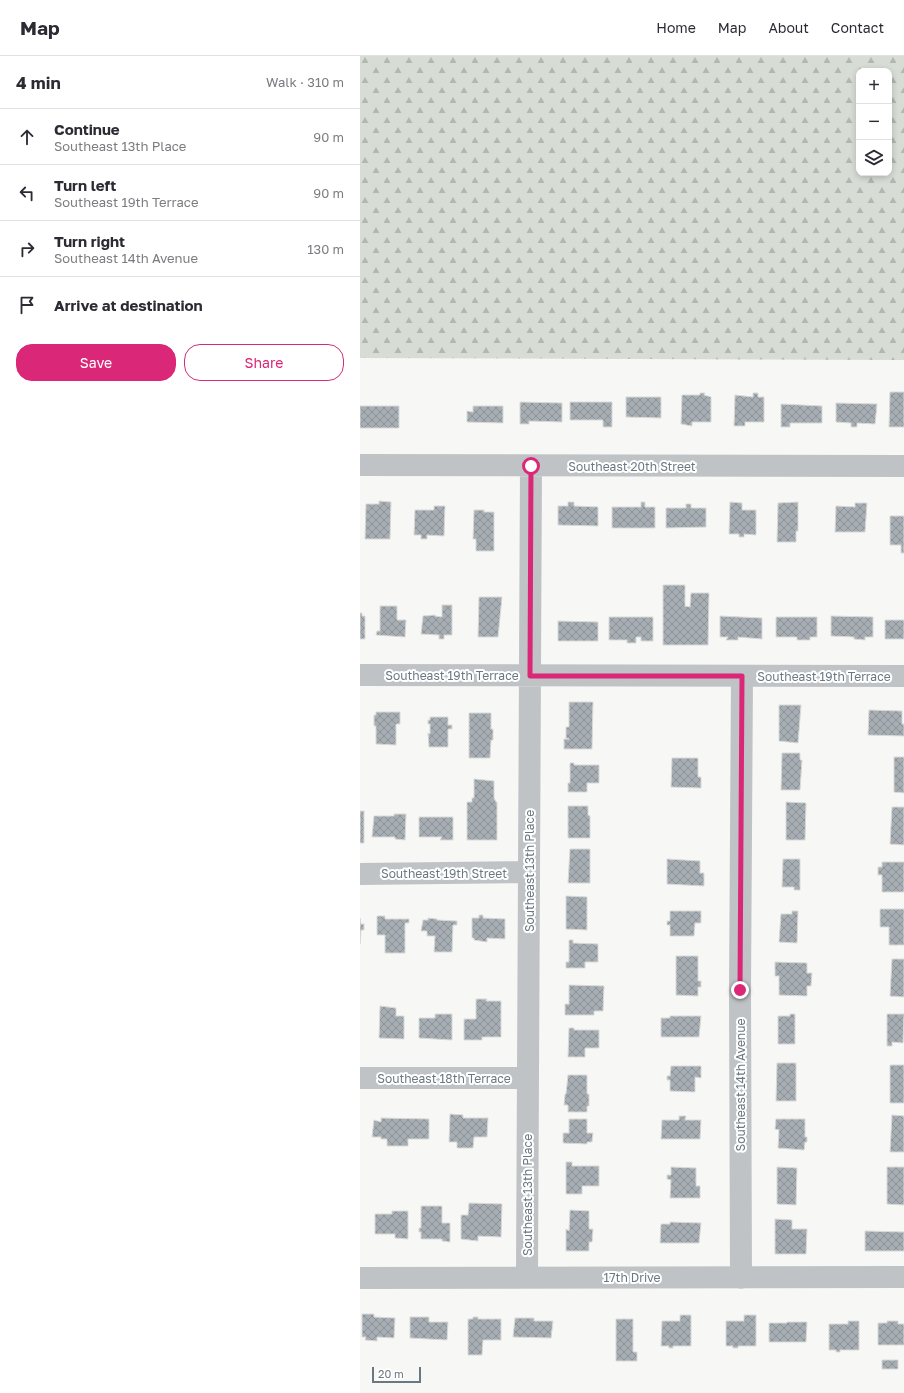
<!DOCTYPE html>
<meta charset="utf-8">
<style>
body{margin:0;font-family:"Golos Text",sans-serif;background:#f7f7f7;color:#2b2b33}
.controls{position:absolute;right:12px;top:12px;display:grid;overflow:hidden;border-radius:8px;box-shadow:0 2px 6px #0003}
.controls button{width:36px;height:36px;display:grid;place-items:center;padding:0;border:0;border-bottom:1px solid #e1e1e2;background:#fff;color:#2b2b33;font:20px sans-serif}
.scale{position:absolute;left:12px;bottom:10px;width:49px;box-sizing:border-box;padding-left:4px;border:2px solid #6a7882;border-top:0;font-size:11px;line-height:14px;white-space:nowrap;color:#6a7882;-webkit-text-stroke:3px #fff;paint-order:stroke}
.stop{position:absolute;width:12px;height:12px;margin:-9px;border:3px solid #db2777;border-radius:50%;background:#fff}
.stop.end{background:#db2777;border-color:#fff;box-shadow:0 1px 4px #0008}
.list{margin:0;padding:0;list-style:none}
h2{display:flex;justify-content:space-between;align-items:center;height:52px;margin:0;padding:0 16px;font-size:17px}
h2 small{font-size:13px;font-weight:400;color:#7c7c81}
.list li{display:grid;grid-template-columns:26px 1fr auto;gap:12px;align-items:center;box-sizing:border-box;height:56px;padding:0 16px;border-top:1px solid #e1e1e2}
.list b{display:block;font-size:15px;white-space:nowrap}
.list p{margin:0;font-size:13px;white-space:nowrap;color:#7c7c81}
.list em{font-size:13px;font-style:normal;color:#7c7c81}
.actions{display:flex;gap:8px;padding:12px 16px}
.actions a{flex:1;padding:9px 0;border:1px solid #db2777;border-radius:16px;text-align:center;font-size:14px;color:#db2777}
.actions .main{background:#db2777;color:#fff}
.icon{flex:none;width:22px;height:22px;fill:none;stroke:currentColor;stroke-width:2;stroke-linecap:round;stroke-linejoin:round}
.map{position:relative;flex:none;width:544px;height:1337px;overflow:hidden}
header{display:flex;align-items:center;gap:24px;box-sizing:border-box;height:56px;padding:0 20px;background:#fff;border-bottom:1px solid #e1e1e2}
header strong{font-size:19px}
nav{display:flex;gap:22px;margin-inline-start:auto;font-size:14px}
main{display:flex}
aside{flex:1;background:#fff}
.map>svg:first-child{display:block}
.forest{fill:url(#forest-firs);fill-rule:evenodd}
.building{fill:url(#building-cross-hatch);stroke:#d9d9d7}
.lines{fill:none;stroke-linecap:round;stroke-linejoin:round}
.minor{stroke:#bfc3c6;stroke-width:22}
.route{stroke:#db2777;stroke-width:5}
.labels{text-anchor:middle;dominant-baseline:central;stroke-width:4;stroke-linejoin:round;paint-order:stroke}
.street-label{font-size:12px;fill:#6a7882;stroke:#fff}
</style>
<header>
<strong>Map</strong>
<nav><a>Home</a><a>Map</a><a>About</a><a>Contact</a></nav>
</header>
<main>
<aside>
<h2>4 min<small>Walk · 310 m</small></h2>
<ul class="list">
<li><svg class="icon" aria-label="ahead" viewBox="0 0 24 24"><path d="M12 20V5M6 11l6-6 6 6"/></svg><div><b>Continue</b><p>Southeast 13th Place</p></div><em>90 m</em></li>
<li><svg class="icon" aria-label="left" viewBox="0 0 24 24"><path d="M17 20v-9H6M10 6l-5 5 5 5"/></svg><div><b>Turn left</b><p>Southeast 19th Terrace</p></div><em>90 m</em></li>
<li><svg class="icon" aria-label="right" viewBox="0 0 24 24"><path d="M7 20v-9h11M14 6l5 5-5 5"/></svg><div><b>Turn right</b><p>Southeast 14th Avenue</p></div><em>130 m</em></li>
<li><svg class="icon" aria-label="arrive" viewBox="0 0 24 24"><path d="M6 21V4h12l-3 4 3 4H6"/></svg><div><b>Arrive at destination</b></div></li>
</ul>
<div class="actions"><a class="main">Save</a><a>Share</a></div>
</aside>
<div class="map">
<svg width="544" height="1337" viewBox="0 0 544 1337">
<defs>
<pattern id="forest-firs" width="22" height="20" patternUnits="userSpaceOnUse"><rect width="22" height="20" fill="#d7dcd5"/><path d="M5 1l3.5 6h-7zM16 11l3.5 6h-7z" fill="#b2b7b2"/></pattern>
<pattern id="building-cross-hatch" width="8" height="8" patternUnits="userSpaceOnUse"><rect width="8" height="8" fill="#a7aeb3"/><path d="M0 0l8 8M0 8l8-8" fill="none" stroke="#8c9297"/></pattern>
</defs>
<rect width="100%" height="100%" fill="#f7f7f5"/>
<path class="forest" d="M 0,0 L 544,0 L 544,304 L 0,302 ZM 499,15 L 529,15 L 529,117 L 499,117 Z"/>
<path class="building" d="M 530,336 L 544,336 L 544,371 L 529,371 Z
M 340,337 L 345,337 L 344,339 L 351,341 L 351,366 L 332,366 L 332,370 L 321,368 L 322,339 L 340,339 Z
M 393,337 L 398,337 L 398,341 L 404,341 L 404,366 L 385,366 L 385,370 L 374,370 L 375,339 L 393,341 Z
M 266,341 L 301,341 L 301,362 L 266,361 Z
M 160,346 L 202,347 L 202,366 L 169,365 L 169,368 L 160,368 Z
M 210,346 L 252,346 L 252,371 L 243,371 L 243,364 L 210,364 Z
M 476,347 L 517,348 L 515,368 L 497,367 L 497,371 L 491,371 L 491,367 L 476,366 Z
M 421,348 L 462,350 L 462,367 L 430,367 L 430,371 L 421,371 Z
M 0,350 L 39,350 L 39,372 L 0,372 Z
M 113,350 L 143,350 L 143,367 L 107,366 L 107,355 L 113,356 Z
M 19,445 L 31,446 L 30,483 L 5,483 L 6,448 L 19,448 Z
M 208,446 L 214,446 L 214,450 L 238,451 L 238,470 L 198,469 L 198,450 L 208,450 Z
M 281,446 L 285,446 L 285,451 L 295,451 L 295,472 L 252,472 L 252,451 L 281,451 Z
M 370,446 L 382,447 L 382,454 L 396,454 L 396,479 L 384,478 L 384,481 L 379,481 L 379,478 L 369,478 Z
M 438,446 L 438,475 L 436,475 L 436,486 L 417,486 L 418,447 Z
M 495,447 L 507,447 L 505,476 L 475,476 L 476,450 L 495,451 Z
M 326,448 L 331,448 L 331,452 L 346,452 L 346,471 L 306,472 L 306,452 L 326,452 Z
M 74,450 L 85,450 L 84,480 L 67,479 L 67,483 L 61,483 L 61,479 L 54,479 L 55,454 L 74,454 Z
M 114,454 L 124,454 L 124,456 L 134,456 L 134,495 L 116,495 L 116,483 L 113,483 Z
M 530,460 L 544,460 L 544,497 L 541,497 L 541,489 L 530,489 Z
M 303,529 L 325,529 L 325,550 L 330,551 L 331,537 L 349,537 L 348,589 L 303,589 Z
M 119,541 L 142,541 L 138,581 L 118,581 Z
M 82,549 L 92,549 L 92,579 L 84,579 L 84,583 L 79,583 L 79,579 L 61,578 L 63,560 L 75,559 L 75,560 L 82,561 Z
M 20,550 L 37,550 L 37,564 L 46,564 L 45,581 L 16,579 L 17,575 L 20,575 Z
M 0,557 L 2,557 L 2,560 L 5,560 L 5,583 L 0,583 Z
M 360,560 L 402,562 L 402,583 L 378,581 L 378,584 L 366,584 L 368,581 L 360,581 Z
M 471,560 L 513,561 L 513,581 L 505,581 L 505,584 L 494,583 L 494,581 L 471,580 Z
M 249,561 L 293,561 L 293,585 L 281,585 L 281,581 L 276,581 L 276,587 L 267,587 L 267,584 L 249,584 Z
M 416,561 L 457,561 L 457,581 L 450,581 L 450,584 L 437,584 L 437,581 L 416,581 Z
M 525,564 L 544,564 L 544,583 L 525,583 Z
M 198,565 L 238,566 L 238,585 L 198,585 Z
M 209,646 L 233,646 L 232,693 L 204,693 L 204,683 L 209,683 L 206,682 L 206,671 L 209,671 Z
M 419,649 L 441,649 L 438,687 L 419,685 Z
M 509,654 L 542,655 L 542,668 L 544,668 L 544,680 L 508,679 Z
M 16,656 L 40,656 L 40,668 L 36,668 L 36,689 L 16,688 L 16,670 L 14,670 L 14,659 L 16,659 Z
M 109,657 L 131,657 L 131,673 L 133,673 L 133,684 L 131,684 L 130,702 L 109,702 Z
M 70,661 L 88,661 L 88,669 L 92,669 L 92,673 L 88,673 L 88,691 L 69,691 L 68,677 L 70,678 L 70,668 L 68,668 L 68,664 L 70,664 Z
M 422,697 L 440,697 L 440,704 L 442,704 L 440,734 L 421,734 Z
M 534,701 L 544,701 L 544,737 L 534,736 Z
M 312,702 L 338,702 L 338,721 L 341,721 L 341,732 L 311,731 Z
M 210,707 L 214,707 L 214,709 L 239,709 L 239,727 L 227,727 L 227,736 L 208,736 L 208,727 L 210,727 Z
M 114,723 L 134,725 L 134,742 L 136,746 L 137,746 L 137,784 L 107,784 L 107,746 L 112,746 L 112,742 L 114,742 Z
M 426,746 L 446,747 L 445,784 L 426,784 Z
M 208,750 L 228,750 L 228,759 L 230,760 L 230,782 L 208,782 Z
M 532,751 L 544,751 L 544,789 L 530,788 Z
M 0,755 L 4,755 L 4,787 L 0,787 Z
M 34,758 L 46,758 L 45,784 L 35,783 L 35,781 L 12,781 L 14,760 L 34,760 Z
M 59,761 L 93,761 L 93,784 L 80,784 L 82,781 L 59,781 Z
M 210,793 L 230,793 L 230,827 L 208,827 Z
M 307,803 L 340,805 L 340,817 L 344,817 L 344,830 L 307,828 Z
M 423,803 L 440,803 L 440,834 L 434,834 L 434,831 L 422,831 Z
M 522,806 L 544,806 L 544,836 L 522,836 L 522,819 L 518,819 L 518,811 L 522,811 Z
M 206,840 L 227,841 L 227,874 L 206,873 Z
M 520,853 L 544,853 L 544,889 L 529,889 L 529,871 L 520,871 Z
M 310,855 L 341,855 L 341,867 L 335,867 L 334,880 L 310,880 L 310,869 L 307,869 L 307,865 L 310,865 Z
M 432,855 L 438,855 L 437,887 L 419,886 L 421,858 L 432,858 Z
M 119,859 L 123,859 L 123,862 L 145,863 L 145,883 L 127,882 L 127,886 L 114,884 L 114,882 L 112,882 L 112,862 L 119,862 Z
M 17,860 L 25,860 L 25,863 L 49,863 L 49,867 L 45,867 L 45,897 L 25,897 L 25,879 L 17,879 Z
M 0,862 L 1,868 L 4,868 L 4,874 L 1,874 L 0,888 Z
M 68,862 L 77,863 L 77,864 L 97,865 L 97,869 L 93,869 L 92,896 L 74,896 L 75,880 L 67,880 L 67,875 L 61,875 L 63,864 L 68,864 Z
M 209,884 L 213,884 L 213,887 L 238,888 L 238,906 L 225,906 L 225,912 L 206,912 L 206,906 L 209,906 Z
M 316,900 L 338,900 L 338,925 L 341,925 L 341,931 L 338,931 L 338,940 L 316,939 Z
M 532,903 L 544,903 L 544,941 L 530,940 Z
M 415,906 L 447,907 L 447,917 L 452,917 L 451,930 L 447,930 L 447,940 L 419,939 L 419,920 L 415,920 Z
M 209,929 L 244,930 L 243,955 L 234,955 L 234,959 L 205,959 L 205,948 L 209,948 Z
M 116,943 L 127,943 L 126,945 L 141,945 L 141,981 L 122,981 L 122,984 L 104,984 L 104,963 L 116,963 Z
M 20,950 L 36,952 L 36,960 L 44,960 L 44,983 L 19,982 Z
M 75,958 L 92,958 L 92,984 L 59,982 L 59,962 L 75,962 Z
M 430,958 L 435,958 L 435,988 L 418,988 L 418,960 L 430,960 Z
M 527,958 L 544,958 L 543,987 L 532,986 L 532,990 L 527,990 Z
M 310,960 L 341,960 L 339,981 L 301,981 L 301,962 L 310,962 Z
M 209,972 L 214,972 L 214,974 L 239,974 L 239,992 L 225,992 L 225,1001 L 208,1001 Z
M 417,1007 L 436,1007 L 436,1045 L 416,1045 Z
M 530,1009 L 544,1009 L 544,1047 L 530,1047 Z
M 311,1010 L 341,1010 L 341,1022 L 335,1021 L 335,1036 L 310,1035 L 310,1024 L 307,1024 L 307,1020 L 310,1020 Z
M 208,1019 L 227,1019 L 227,1038 L 229,1038 L 229,1050 L 227,1050 L 227,1056 L 208,1056 L 208,1049 L 204,1049 L 205,1038 L 206,1038 Z
M 90,1058 L 103,1059 L 103,1062 L 128,1062 L 127,1081 L 114,1081 L 113,1092 L 97,1092 L 97,1086 L 89,1086 Z
M 532,1059 L 544,1060 L 544,1096 L 530,1096 Z
M 319,1060 L 326,1060 L 325,1064 L 341,1064 L 340,1083 L 301,1083 L 302,1064 L 319,1064 Z
M 21,1062 L 69,1063 L 69,1083 L 48,1083 L 48,1090 L 27,1090 L 27,1083 L 21,1083 L 21,1081 L 12,1081 L 14,1064 L 21,1066 Z
M 209,1063 L 227,1063 L 227,1077 L 233,1077 L 232,1086 L 227,1086 L 227,1088 L 203,1087 L 203,1077 L 209,1077 Z
M 416,1063 L 445,1063 L 445,1081 L 447,1081 L 447,1086 L 445,1086 L 444,1094 L 418,1092 L 419,1074 L 415,1073 Z
M 206,1106 L 212,1106 L 212,1110 L 239,1110 L 239,1130 L 222,1130 L 222,1138 L 206,1138 Z
M 311,1111 L 336,1112 L 336,1130 L 340,1130 L 340,1142 L 310,1142 L 311,1124 L 307,1123 L 307,1119 L 311,1119 Z
M 417,1111 L 437,1112 L 436,1149 L 417,1148 Z
M 527,1111 L 544,1111 L 544,1149 L 527,1148 Z
M 109,1147 L 142,1148 L 141,1181 L 118,1180 L 118,1185 L 101,1183 L 101,1159 L 108,1159 Z
M 61,1150 L 82,1150 L 82,1167 L 90,1167 L 90,1186 L 82,1185 L 82,1183 L 61,1183 L 61,1176 L 59,1176 L 59,1172 L 61,1172 Z
M 210,1154 L 229,1155 L 229,1173 L 233,1173 L 232,1186 L 229,1186 L 229,1195 L 206,1195 L 206,1173 L 209,1175 Z
M 32,1155 L 48,1155 L 48,1183 L 35,1182 L 35,1178 L 15,1178 L 15,1158 L 32,1158 Z
M 415,1163 L 432,1164 L 432,1173 L 447,1173 L 446,1198 L 415,1198 Z
M 310,1166 L 341,1167 L 339,1187 L 300,1187 L 301,1168 L 310,1168 Z
M 505,1175 L 544,1176 L 544,1195 L 505,1195 Z
M 2,1258 L 14,1258 L 14,1261 L 35,1262 L 34,1282 L 17,1281 L 17,1285 L 5,1284 L 6,1281 L 2,1281 Z
M 320,1259 L 331,1259 L 331,1290 L 313,1290 L 313,1292 L 309,1292 L 309,1290 L 301,1290 L 302,1265 L 320,1265 Z
M 384,1259 L 396,1259 L 396,1290 L 378,1290 L 378,1292 L 373,1292 L 373,1290 L 366,1290 L 366,1265 L 384,1265 Z
M 50,1261 L 69,1261 L 69,1266 L 88,1266 L 87,1284 L 50,1282 Z
M 113,1261 L 118,1261 L 118,1263 L 141,1263 L 141,1284 L 123,1284 L 122,1299 L 108,1299 L 108,1263 L 113,1263 Z
M 155,1262 L 174,1262 L 174,1265 L 193,1265 L 191,1282 L 153,1281 Z
M 256,1263 L 273,1263 L 273,1296 L 277,1296 L 277,1305 L 256,1305 Z
M 488,1265 L 499,1265 L 499,1294 L 480,1294 L 480,1296 L 476,1296 L 476,1294 L 469,1294 L 469,1268 L 488,1268 Z
M 527,1265 L 538,1265 L 538,1268 L 544,1268 L 544,1289 L 518,1289 L 518,1267 L 527,1267 Z
M 427,1266 L 447,1266 L 446,1286 L 409,1286 L 409,1267 L 427,1267 Z
M 522,1304 L 538,1304 L 538,1313 L 522,1313 Z"/>
<g class="lines">
<path class="minor" d="M 0,409 L 544,410
M 0,619 L 544,620
M 0,818 L 169,816
M 0,1022 L 168,1022
M 167,1220 L 171,410
M 0,1222 L 544,1221
M 381,1222 L 380,934 L 382,620"/>
</g>
<g class="lines">
<path class="route" d="M 171,410 L 170,620 L 382,620 L 380,934"/>
</g>
<g class="labels">
<g class="street-label">
<text x="272" y="410">Southeast 20th Street</text>
<text x="92" y="619">Southeast 19th Terrace</text>
<text x="464" y="620">Southeast 19th Terrace</text>
<text transform="translate(169 815) rotate(-90)">Southeast 13th Place</text>
<text x="84" y="817">Southeast 19th Street</text>
<text x="84" y="1022">Southeast 18th Terrace</text>
<text transform="translate(380 1029) rotate(-90)">Southeast 14th Avenue</text>
<text transform="translate(167 1139) rotate(-90)">Southeast 13th Place</text>
<text x="272" y="1221">17th Drive</text>
</g>
</g>
</svg>
<div class="controls">
<button>+</button>
<button>−</button>
<button><svg class="icon" aria-label="layers" viewBox="0 0 24 24"><path d="M12 4l9 5-9 5-9-5zM3 14l9 5 9-5"/></svg></button>
</div>
<div class="scale">20 m</div>
<div class="stop" style="left:171px;top:410px"></div>
<div class="stop end" style="left:380px;top:934px"></div>
</div>
</main>
